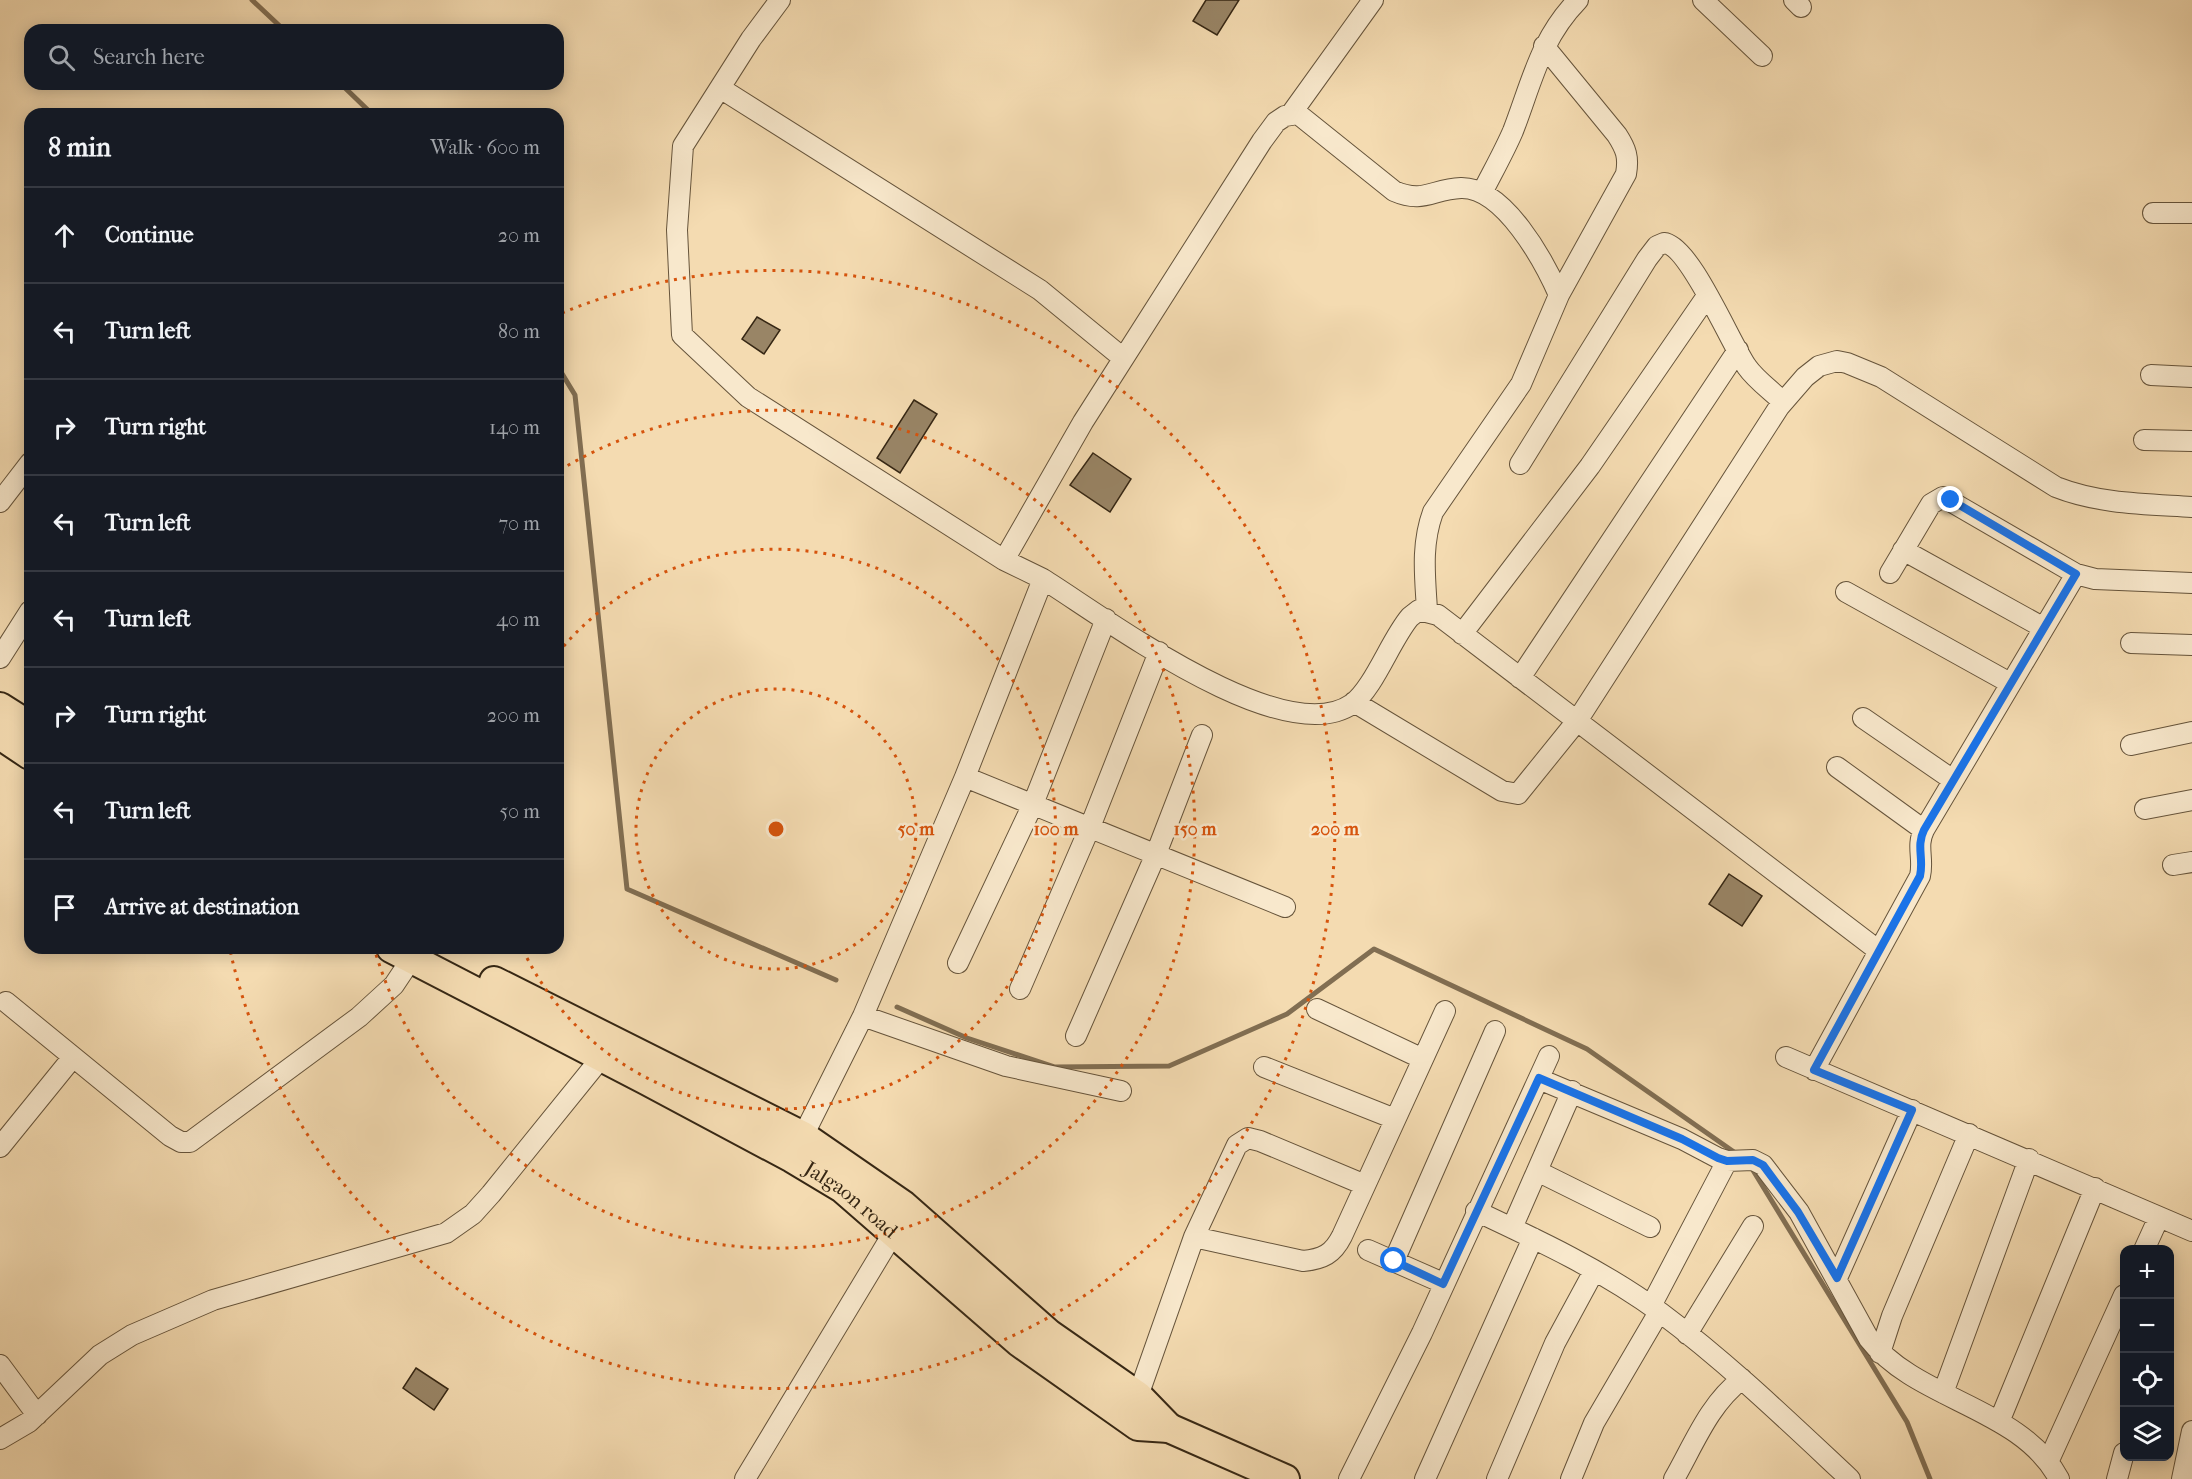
<!DOCTYPE html>
<meta charset="utf-8">
<style>
body{margin:0;font-family:"IM FELL French Canon",serif;background:#20242c;color:#f1f3f6}
.controls{position:absolute;right:18px;bottom:18px;display:grid;overflow:hidden;border-radius:12px;box-shadow:0 3px 15px #0003}
.controls button{width:54px;height:54px;display:grid;place-items:center;padding:0;border:0;border-bottom:2px solid #363941;background:#171b24;color:#f1f3f6;font:30px sans-serif}
.stop{position:absolute;width:18px;height:18px;margin:-14px;border:4px solid #1a73e8;border-radius:50%;background:#fff}
.stop.end{background:#1a73e8;border-color:#fff;box-shadow:0 2px 6px #0008}
.list{margin:0;padding:0;list-style:none}
h2{display:flex;justify-content:space-between;align-items:center;height:78px;margin:0;padding:0 24px;font-size:26px}
h2 small{font-size:20px;font-weight:400;color:#9ea1a6}
.list li{display:grid;grid-template-columns:39px 1fr auto;gap:18px;align-items:center;box-sizing:border-box;height:96px;padding:0 24px;border-top:2px solid #363941}
.list b{display:block;font-size:22px;white-space:nowrap}
.list em{font-size:20px;font-style:normal;color:#9ea1a6}
.icon{flex:none;width:33px;height:33px;fill:none;stroke:currentColor;stroke-width:2;stroke-linecap:round;stroke-linejoin:round}
.map{position:relative;flex:none;width:2192px;height:1479px;overflow:hidden}
.search{position:absolute;background:#171b24;box-shadow:0 3px 15px #0003;left:24px;top:24px;width:540px;height:66px;display:flex;align-items:center;gap:15px;box-sizing:border-box;padding:0 21px;border-radius:18px;color:#9ea1a6;font-size:22px}
.panel{position:absolute;background:#171b24;box-shadow:0 3px 15px #0003;left:24px;top:108px;width:540px;height:846px;border-radius:18px}
.map>svg:first-child{display:block}
.lines{fill:none;stroke-linecap:round;stroke-linejoin:round}
.stream{stroke:#816e52;stroke-width:5}
.building{fill:#998566;stroke:#362714;stroke-width:1.5}
.minor-casing{stroke:#66543b;stroke-width:22}
.highway-casing{stroke:#362714;stroke-width:32}
.minor{stroke:#f8e8cc;stroke-width:20}
.highway{stroke:#f4dbb1;stroke-width:28}
.route{stroke:#1a73e8;stroke-width:8}
.ring{fill:none;stroke:#d6540d;stroke-width:3;stroke-dasharray:3 6}
.labels{text-anchor:middle;dominant-baseline:central;stroke-width:5;stroke-linejoin:round;paint-order:stroke}
.street-label{font-size:21px;fill:#362714;stroke:#f8e8cc}
.centre{fill:#d6540d;stroke:#f8e8cc;stroke-width:3}
.ring-label{font-size:18px;text-anchor:middle;font-weight:bold;fill:#d6540d;stroke:#f8e8cc;stroke-width:5;stroke-linejoin:round;paint-order:stroke}
</style>
<div class="map">
<svg width="2192" height="1479" viewBox="0 0 2192 1479">
<rect width="100%" height="100%" fill="#f4dbb1"/>
<filter id="stains"><feTurbulence type="fractalNoise" baseFrequency=".00333" numOctaves="4"/><feColorMatrix values="0 0 0 0 .2 0 0 0 0 .09 0 0 0 0 .02 0 0 0 .5 -.17"/></filter>
<radialGradient id="worn" r=".72"><stop offset=".6" stop-color="#630" stop-opacity="0"/><stop offset="1" stop-color="#630" stop-opacity=".3"/></radialGradient>
<g class="lines">
<path class="stream" d="M 252,0 L 284,30
M 341,84 L 372,114
M 558,367 L 575,395 L 627,889 L 836,980
M 897,1007 L 967,1038 L 1055,1067 L 1169,1066 L 1287,1014 L 1374,949 L 1587,1049 L 1734,1152
M 1751,1167 L 1907,1422 L 1930,1479"/>
</g>
<path class="building" d="M 1206,0 L 1239,0 L 1217,35 L 1193,21 Z
M 757,317 L 780,330 L 764,354 L 742,339 Z
M 914,400 L 937,414 L 900,473 L 877,458 Z
M 1093,453 L 1131,479 L 1110,512 L 1070,485 Z
M 1729,874 L 1762,896 L 1742,926 L 1709,904 Z
M 416,1368 L 448,1389 L 434,1410 L 403,1388 Z"/>
<g class="lines">
<defs>
<path id="minor" d="M 780,0 L 751,39 L 683,146 L 677,230 L 682,335 L 748,397 L 1004,560 L 1043,579 L 965,777
M 1703,0 L 1762,56
M 1794,0 L 1801,7
M 720,88 L 1040,290 L 1123,358
M 1291,114 L 1373,0
M 1482,193 C 1492,173 1504,152 1513,131 C 1532,82 1540,39 1578,0
M 2153,213 L 2192,213
M 2151,375 L 2192,377
M 2144,440 L 2192,441
M 1520,464 L 1647,259 L 1657,246 L 1664,243 C 1690,245 1731,345 1747,367 C 1756,380 1772,391 1783,402
M 0,502 L 30,463
M 1903,550 L 2044,628
M 1004,560 L 1083,422 L 1262,141 L 1276,122 L 1285,116 L 1298,114 L 1394,191 C 1424,204 1432,189 1461,188 C 1504,187 1544,261 1559,295
M 1890,573 L 1931,504 L 1943,497 L 2076,574 L 2095,579 L 2192,583
M 1043,579 C 1104,617 1283,752 1352,704 C 1374,688 1391,639 1410,617 L 1419,610 L 1438,615 L 1879,951
M 1846,592 L 2010,683
M 1427,610 C 1425,576 1421,545 1433,512 L 1521,384 L 1559,295 L 1626,174 C 1629,157 1626,149 1617,135 L 1544,46
M 1462,634 L 1590,466 L 1707,296
M 2131,643 L 2192,645
M 0,658 L 30,611
M 1520,678 L 1738,350
M 1354,702 L 1502,791 L 1518,794 L 1577,721 L 1779,407 L 1805,377 L 1819,366 L 1837,361 L 1847,363 L 1881,377 L 2056,487 C 2099,504 2146,504 2192,507
M 1863,718 L 1953,780
M 2131,745 L 2192,732
M 1837,767 L 1924,830
M 2145,809 L 2192,800
M 2173,865 L 2192,862
M 958,963 L 1033,804 L 1106,619
M 1020,989 L 1090,827 L 1159,652
M 6,1002 L 170,1136 L 181,1142 L 190,1142 L 359,1017 L 394,985 L 412,958
M 1317,1009 L 1423,1059
M 863,1016 L 1006,1066 L 1121,1091
M 1076,1036 L 1156,854 L 1202,735
M 1786,1057 L 2192,1231
M 1264,1067 L 1395,1119
M 1814,1070 L 1920,876 C 1924,859 1916,846 1924,830 L 2076,574
M 1539,1079 L 1682,1139 L 1718,1158 L 1727,1161 L 1753,1160 L 1763,1165 L 1799,1212 L 1869,1339 C 1917,1401 2021,1407 2059,1479
M 0,1147 L 73,1057
M 797,1148 L 863,1016 L 965,777 L 1285,907
M 1537,1171 L 1650,1227
M 1476,1211 C 1540,1241 1604,1271 1661,1313 C 1728,1363 1789,1422 1850,1479
M 1512,1228 L 1572,1091
M 1194,1237 L 1303,1261 C 1323,1259 1333,1254 1342,1236 L 1445,1011
M 1368,1250 L 1443,1283
M 2144,1250 L 2159,1217
M 1394,1261 L 1495,1031
M 1837,1278 L 1912,1110
M 1651,1306 L 1727,1161
M 1687,1334 L 1753,1226
M 1880,1353 L 1892,1316 L 1969,1134
M 0,1365 L 37,1415
M 1943,1393 L 2029,1159
M 1138,1396 L 1194,1237 L 1237,1145 L 1248,1138 L 1260,1141 L 1365,1185
M 1999,1422 L 2095,1188
M 0,1439 L 29,1422 L 100,1355 L 132,1335 L 213,1300 L 446,1233 L 473,1214 L 491,1194 L 601,1058 L 608,1046
M 2049,1460 L 2124,1295
M 745,1479 L 900,1222
M 1349,1479 L 1422,1333 L 1549,1056
M 1425,1479 L 1533,1238
M 1497,1479 L 1555,1343 L 1594,1271
M 1571,1479 L 1594,1423 L 1659,1312
M 1674,1479 C 1694,1444 1709,1404 1742,1379
M 2117,1479 L 2124,1453
M 2182,1479 L 2192,1431"/>
<g id="highway">
<path d="M 0,707 L 30,726"/>
<path d="M 0,735 L 30,755"/>
<path id="s1" d="M 391,948 L 646,1080 L 792,1158 L 842,1188 L 1019,1342 L 1138,1426 L 1169,1428 L 1285,1479"/>
<path d="M 494,981 L 803,1136 L 903,1205 L 1049,1334 L 1138,1396 L 1169,1428"/>
</g>
</defs>
<use href="#minor" class="minor-casing"/>
<use href="#highway" class="highway-casing"/>
<use href="#minor" class="minor"/>
<use href="#highway" class="highway"/>
</g>
<g class="lines">
<path class="route" d="M 1394,1261 L 1443,1284 L 1539,1078 L 1682,1139 L 1718,1158 L 1727,1161 L 1753,1160 L 1763,1165 L 1798,1212 L 1837,1278 L 1912,1110 L 1814,1070 L 1920,876 C 1924,859 1916,846 1924,830 L 2076,574 L 1951,500"/>
</g>
<g class="ring">
<circle cx="776" cy="829" r="140"/>
<path d="M558 653A280 280 0 1 1 523 950"/>
<path d="M560 470A419 419 0 1 1 374 948"/>
<path d="M562 313A559 559 0 1 1 230 950"/>
</g>
<g class="labels">
<g class="street-label">
<text stroke="none"><textPath href="#s1" startOffset="525">Jalgaon road</textPath></text>
</g>
</g>
<circle cx="776" cy="829" r="9" class="centre"/>
<g class="ring-label">
<text x="916" y="835">50 m</text>
<text x="1056" y="835">100 m</text>
<text x="1195" y="835">150 m</text>
<text x="1335" y="835">200 m</text>
</g>
<rect width="100%" height="100%" filter="url(#stains)"/>
<rect width="100%" height="100%" fill="url(#worn)"/>
</svg>
<div class="controls">
<button>+</button>
<button>−</button>
<button><svg class="icon" aria-label="locate" viewBox="0 0 24 24"><circle cx="12" cy="12" r="6"/><path d="M12 2v4M12 18v4M2 12h4M18 12h4"/></svg></button>
<button><svg class="icon" aria-label="layers" viewBox="0 0 24 24"><path d="M12 4l9 5-9 5-9-5zM3 14l9 5 9-5"/></svg></button>
</div>
<div class="stop" style="left:1394px;top:1261px"></div>
<div class="stop end" style="left:1951px;top:500px"></div>
<div class="search"><svg class="icon" aria-label="search" viewBox="0 0 24 24"><circle cx="10" cy="10" r="6"/><path d="M15 15l6 6"/></svg>Search here</div>
<section class="panel">
<h2>8 min<small>Walk · 600 m</small></h2>
<ul class="list">
<li><svg class="icon" aria-label="ahead" viewBox="0 0 24 24"><path d="M12 20V5M6 11l6-6 6 6"/></svg><div><b>Continue</b></div><em>20 m</em></li>
<li><svg class="icon" aria-label="left" viewBox="0 0 24 24"><path d="M17 20v-9H6M10 6l-5 5 5 5"/></svg><div><b>Turn left</b></div><em>80 m</em></li>
<li><svg class="icon" aria-label="right" viewBox="0 0 24 24"><path d="M7 20v-9h11M14 6l5 5-5 5"/></svg><div><b>Turn right</b></div><em>140 m</em></li>
<li><svg class="icon" aria-label="left" viewBox="0 0 24 24"><path d="M17 20v-9H6M10 6l-5 5 5 5"/></svg><div><b>Turn left</b></div><em>70 m</em></li>
<li><svg class="icon" aria-label="left" viewBox="0 0 24 24"><path d="M17 20v-9H6M10 6l-5 5 5 5"/></svg><div><b>Turn left</b></div><em>40 m</em></li>
<li><svg class="icon" aria-label="right" viewBox="0 0 24 24"><path d="M7 20v-9h11M14 6l5 5-5 5"/></svg><div><b>Turn right</b></div><em>200 m</em></li>
<li><svg class="icon" aria-label="left" viewBox="0 0 24 24"><path d="M17 20v-9H6M10 6l-5 5 5 5"/></svg><div><b>Turn left</b></div><em>50 m</em></li>
<li><svg class="icon" aria-label="arrive" viewBox="0 0 24 24"><path d="M6 21V4h12l-3 4 3 4H6"/></svg><div><b>Arrive at destination</b></div></li>
</ul>
</section>
</div>
